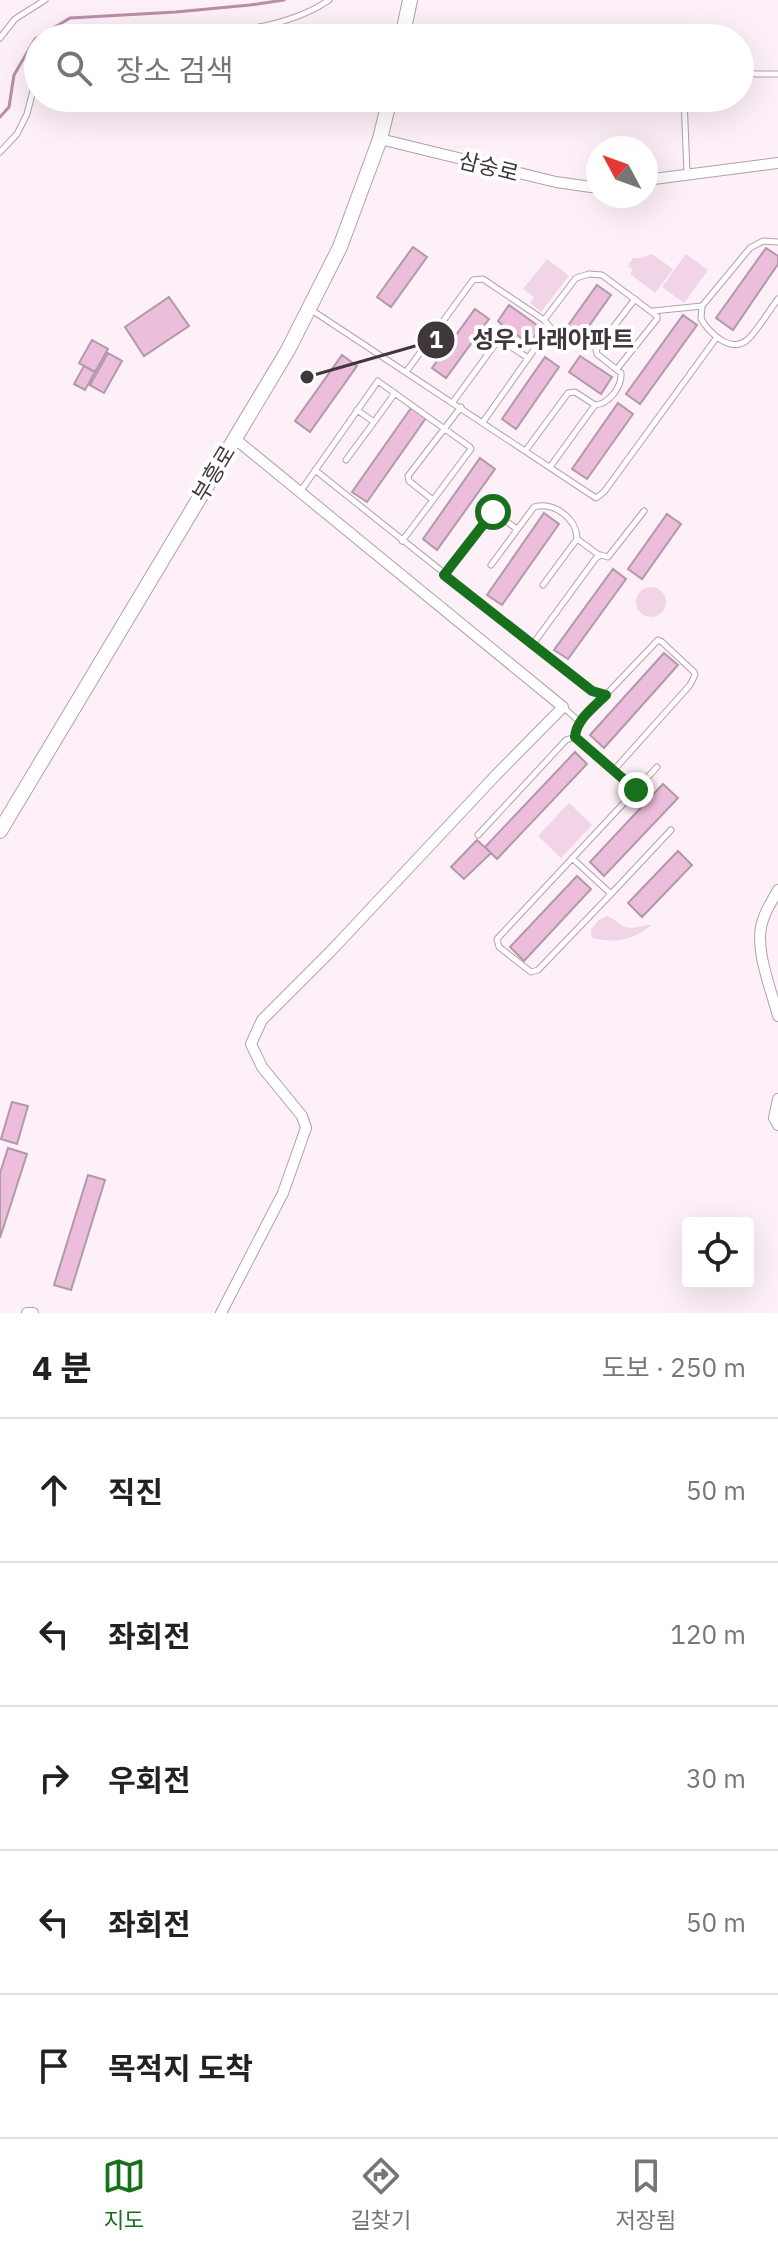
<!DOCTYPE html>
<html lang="ko">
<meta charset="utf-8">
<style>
body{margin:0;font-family:"IBM Plex Sans","Noto Sans KR",sans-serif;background:#f6f6f6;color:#222}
.controls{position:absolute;right:24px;bottom:24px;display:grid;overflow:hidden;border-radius:8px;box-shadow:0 8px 32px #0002}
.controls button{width:72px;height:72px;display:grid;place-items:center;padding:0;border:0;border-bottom:2px solid #e0e0e0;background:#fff;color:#222;font:40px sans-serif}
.compass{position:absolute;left:586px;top:136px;width:72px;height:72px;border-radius:50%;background:#fff;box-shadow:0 8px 32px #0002;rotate:311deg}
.stop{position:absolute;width:24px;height:24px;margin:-18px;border:6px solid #17711c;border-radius:50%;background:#fff}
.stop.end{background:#17711c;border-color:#fff;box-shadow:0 2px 8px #0008}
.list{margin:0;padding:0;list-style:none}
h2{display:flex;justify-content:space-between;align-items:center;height:104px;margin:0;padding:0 32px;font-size:34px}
h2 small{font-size:26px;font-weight:400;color:#767676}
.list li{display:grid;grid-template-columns:52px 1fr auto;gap:24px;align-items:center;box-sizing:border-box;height:144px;padding:0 32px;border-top:2px solid #e0e0e0}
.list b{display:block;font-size:30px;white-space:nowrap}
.list em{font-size:26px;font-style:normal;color:#767676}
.icon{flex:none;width:44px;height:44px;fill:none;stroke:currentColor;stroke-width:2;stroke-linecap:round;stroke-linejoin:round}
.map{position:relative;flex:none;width:778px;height:1313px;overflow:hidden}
.search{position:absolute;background:#fff;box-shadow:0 8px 32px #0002;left:24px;right:24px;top:24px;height:88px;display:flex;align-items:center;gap:20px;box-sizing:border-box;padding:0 28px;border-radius:44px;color:#767676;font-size:30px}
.sheet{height:824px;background:#fff}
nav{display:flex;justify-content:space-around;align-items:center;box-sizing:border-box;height:112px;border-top:2px solid #e0e0e0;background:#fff;font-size:22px;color:#767676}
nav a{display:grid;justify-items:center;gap:4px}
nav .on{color:#17711c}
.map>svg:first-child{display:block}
.green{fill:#f1d4e6}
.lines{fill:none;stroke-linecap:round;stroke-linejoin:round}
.stream{stroke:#ba8eaa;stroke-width:3}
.building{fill:#edbedb;stroke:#b09aa7;stroke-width:2}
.lane-casing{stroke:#b49fab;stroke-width:7}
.street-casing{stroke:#b49fab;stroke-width:12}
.secondary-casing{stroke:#b49fab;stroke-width:16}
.lane{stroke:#fff;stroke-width:5}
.street{stroke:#fff;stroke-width:10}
.secondary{stroke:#fff;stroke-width:14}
.route{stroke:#17711c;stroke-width:10}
.labels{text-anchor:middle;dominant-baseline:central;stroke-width:8;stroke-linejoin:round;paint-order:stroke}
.street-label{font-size:22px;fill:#40373d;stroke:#fff}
.leader{fill:none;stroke:#40373d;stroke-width:3}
.callout-dot{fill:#40373d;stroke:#fff;stroke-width:3}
.mark-label{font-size:24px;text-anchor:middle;font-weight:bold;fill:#fff}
.callout-label{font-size:24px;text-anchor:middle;font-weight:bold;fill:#40373d;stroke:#fff;stroke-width:8;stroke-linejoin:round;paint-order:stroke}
</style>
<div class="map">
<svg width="778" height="1313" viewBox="0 0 778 1313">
<rect width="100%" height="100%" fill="#fef0f8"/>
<path class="green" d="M 652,254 L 673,269 L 655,293 L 630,274 L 633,270 L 628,266 L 633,258 L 641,258 Z
M 686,254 L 708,270 L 684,303 L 662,287 Z
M 547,259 L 569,276 L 541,312 L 530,303 L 534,297 L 523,289 Z
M636 602a15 15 0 1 1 30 0a15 15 0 1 1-30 0Z
M 569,803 L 592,825 L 561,858 L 538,836 Z
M 607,916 C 615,918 617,924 625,927 C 633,930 644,924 652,925 C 630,941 618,943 592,938 L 591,929 L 599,920 Z"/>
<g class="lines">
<path class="stream" d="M 0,117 L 9,107 L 14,75 L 35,39 L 70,18 L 176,12 L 250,5 L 284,0"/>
</g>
<path class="building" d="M 413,247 L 427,257 L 391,307 L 377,297 Z
M 766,248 L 778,256 L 778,264 L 733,330 L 716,318 Z
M 597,285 L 611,295 L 576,344 L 562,334 Z
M 169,297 L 189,326 L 144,356 L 125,327 Z
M 509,305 L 541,328 L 529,344 L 517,335 L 515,337 L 498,321 Z
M 475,309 L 489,319 L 446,378 L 432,368 Z
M 683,315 L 697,325 L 640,404 L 626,394 Z
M 92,340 L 108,349 L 95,372 L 79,363 Z
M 108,353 L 122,361 L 104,393 L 90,385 Z
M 342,355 L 357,366 L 310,432 L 295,421 Z
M 580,356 L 612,377 L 601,394 L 569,372 Z
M 545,357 L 559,367 L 516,429 L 502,419 Z
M 84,366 L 95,372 L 85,390 L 74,384 Z
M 618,403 L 633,414 L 587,479 L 572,469 Z
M 411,408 L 426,418 L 367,502 L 352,492 Z
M 480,458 L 495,469 L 437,550 L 423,539 Z
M 544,513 L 559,524 L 502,605 L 487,595 Z
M 667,514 L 681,524 L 642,579 L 628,569 Z
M 613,569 L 626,579 L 568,659 L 554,650 Z
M 664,653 L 678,665 L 604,748 L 590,735 Z
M 575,752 L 587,764 L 497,859 L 485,847 Z
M 663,784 L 678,798 L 604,876 L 590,862 Z
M 477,840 L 491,853 L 464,879 L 451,867 Z
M 678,851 L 692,865 L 642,917 L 628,903 Z
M 577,876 L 591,889 L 524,961 L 510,947 Z
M 12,1102 L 28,1106 L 17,1144 L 1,1139 Z
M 8,1148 L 27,1154 L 0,1238 L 0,1173 Z
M 88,1175 L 105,1180 L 71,1290 L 54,1285 Z"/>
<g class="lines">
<defs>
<path id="lane" d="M 0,38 L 15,19 L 45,0
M 73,38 C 98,23 143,33 172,34 C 220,36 289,28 329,0
M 740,71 L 756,74 L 778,74
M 684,98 L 687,173
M 0,152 L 17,134 L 27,114 L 38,71
M 778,242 L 763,241 L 750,248 L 702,306 L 701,319 C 709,332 730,354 747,340 C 756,333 770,309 778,299
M 310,309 L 596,498 L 604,492 L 717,337
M 653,311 L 702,306
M 544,320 L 576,278 L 589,274 L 602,275 L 657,316 L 657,319 L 617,369
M 406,372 L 473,280 L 483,279 L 544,320 L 550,327 L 483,422
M 453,402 L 499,339 L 528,358
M 357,410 L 374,422 L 395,393
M 526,450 L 568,393 L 575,392 L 595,405
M 346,460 L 374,422
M 550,467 L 595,405 C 609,404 622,387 621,373 L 597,354 L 596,350 L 635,299
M 315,470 L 592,691 L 606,695
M 300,492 L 378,381 L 379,382 L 470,447 L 471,449 L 433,500 L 409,481 L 408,476 L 461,407
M 577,539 L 599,555
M 402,541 L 433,500
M 491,565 L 534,507 C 554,501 577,519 577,539 L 543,585
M 444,575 L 493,512 L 517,529
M 533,644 L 596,558 L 601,555 L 608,557 L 644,511
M 563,707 L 580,722 L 658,640 L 662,642 L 694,672 L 695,675 L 690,685 L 614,770 L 575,737 L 575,733 L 580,722
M 614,770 L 636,790 L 657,767
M 478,835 L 566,740 L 575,737
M 572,858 L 611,894 L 538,970 L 531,972 L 499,947 L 497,939 L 636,790
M 611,894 L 671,830"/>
<path id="street" d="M 380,139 L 556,182 L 591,187 L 598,186
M 646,180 L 778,163
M 778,890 C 773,900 766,909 763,920 C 753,946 771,989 778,1016
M 778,1099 L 774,1118 L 778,1125
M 27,1313 L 33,1313
M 221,1313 L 283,1193 L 306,1128 L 302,1116 L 262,1067 L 251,1044 L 262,1020 L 331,951 L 496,775 L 563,707 L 234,438"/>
<path id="secondary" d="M 402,38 L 410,0
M 0,831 L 288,350 L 340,247 L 380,139 L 390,98"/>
</defs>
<use href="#lane" class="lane-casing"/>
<use href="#street" class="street-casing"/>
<use href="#secondary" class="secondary-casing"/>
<use href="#lane" class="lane"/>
<use href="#street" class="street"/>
<use href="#secondary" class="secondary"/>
</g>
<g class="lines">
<path class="route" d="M 493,512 L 444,575 L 592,691 L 606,695 C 594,707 576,720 575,737 L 636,790"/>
</g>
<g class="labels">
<g class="street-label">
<text transform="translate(489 166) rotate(14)">삼숭로</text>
<text transform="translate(213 473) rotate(-59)">부흥로</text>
</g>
</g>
<path class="leader" d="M307 377L436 340"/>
<g class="callout-dot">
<circle cx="307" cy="377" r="8"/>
<circle cx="436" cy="340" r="20"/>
</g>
<g class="mark-label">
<text x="436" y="348">1</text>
</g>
<g class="callout-label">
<text x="553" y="348">성우.나래아파트</text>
</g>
</svg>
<div class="controls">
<button><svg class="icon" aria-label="locate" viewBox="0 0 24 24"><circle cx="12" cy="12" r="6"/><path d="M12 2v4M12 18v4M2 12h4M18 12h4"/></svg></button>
</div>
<svg class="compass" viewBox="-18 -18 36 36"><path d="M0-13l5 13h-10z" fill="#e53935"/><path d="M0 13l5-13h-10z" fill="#767676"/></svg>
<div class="stop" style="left:493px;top:512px"></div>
<div class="stop end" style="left:636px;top:790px"></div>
<div class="search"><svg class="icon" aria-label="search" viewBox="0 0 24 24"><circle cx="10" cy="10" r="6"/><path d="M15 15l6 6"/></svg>장소 검색</div>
</div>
<section class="sheet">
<h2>4 분<small>도보 · 250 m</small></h2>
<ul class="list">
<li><svg class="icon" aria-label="ahead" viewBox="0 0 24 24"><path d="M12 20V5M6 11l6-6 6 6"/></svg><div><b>직진</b></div><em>50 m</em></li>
<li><svg class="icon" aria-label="left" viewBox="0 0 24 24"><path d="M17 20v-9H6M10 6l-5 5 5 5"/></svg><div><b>좌회전</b></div><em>120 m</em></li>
<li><svg class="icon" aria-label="right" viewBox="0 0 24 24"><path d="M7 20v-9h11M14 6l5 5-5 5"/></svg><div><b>우회전</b></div><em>30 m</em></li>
<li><svg class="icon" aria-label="left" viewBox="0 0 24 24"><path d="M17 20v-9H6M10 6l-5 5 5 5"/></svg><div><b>좌회전</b></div><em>50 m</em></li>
<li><svg class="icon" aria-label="arrive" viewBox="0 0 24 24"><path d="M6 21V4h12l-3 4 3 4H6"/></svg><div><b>목적지 도착</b></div></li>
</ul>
</section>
<nav>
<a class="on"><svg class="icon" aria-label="map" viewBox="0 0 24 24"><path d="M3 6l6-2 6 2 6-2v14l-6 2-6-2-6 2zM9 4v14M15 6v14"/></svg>지도</a>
<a><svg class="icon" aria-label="directions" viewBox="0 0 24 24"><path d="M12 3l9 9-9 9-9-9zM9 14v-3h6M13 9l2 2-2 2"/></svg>길찾기</a>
<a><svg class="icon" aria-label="saved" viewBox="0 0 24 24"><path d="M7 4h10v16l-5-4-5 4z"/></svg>저장됨</a>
</nav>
